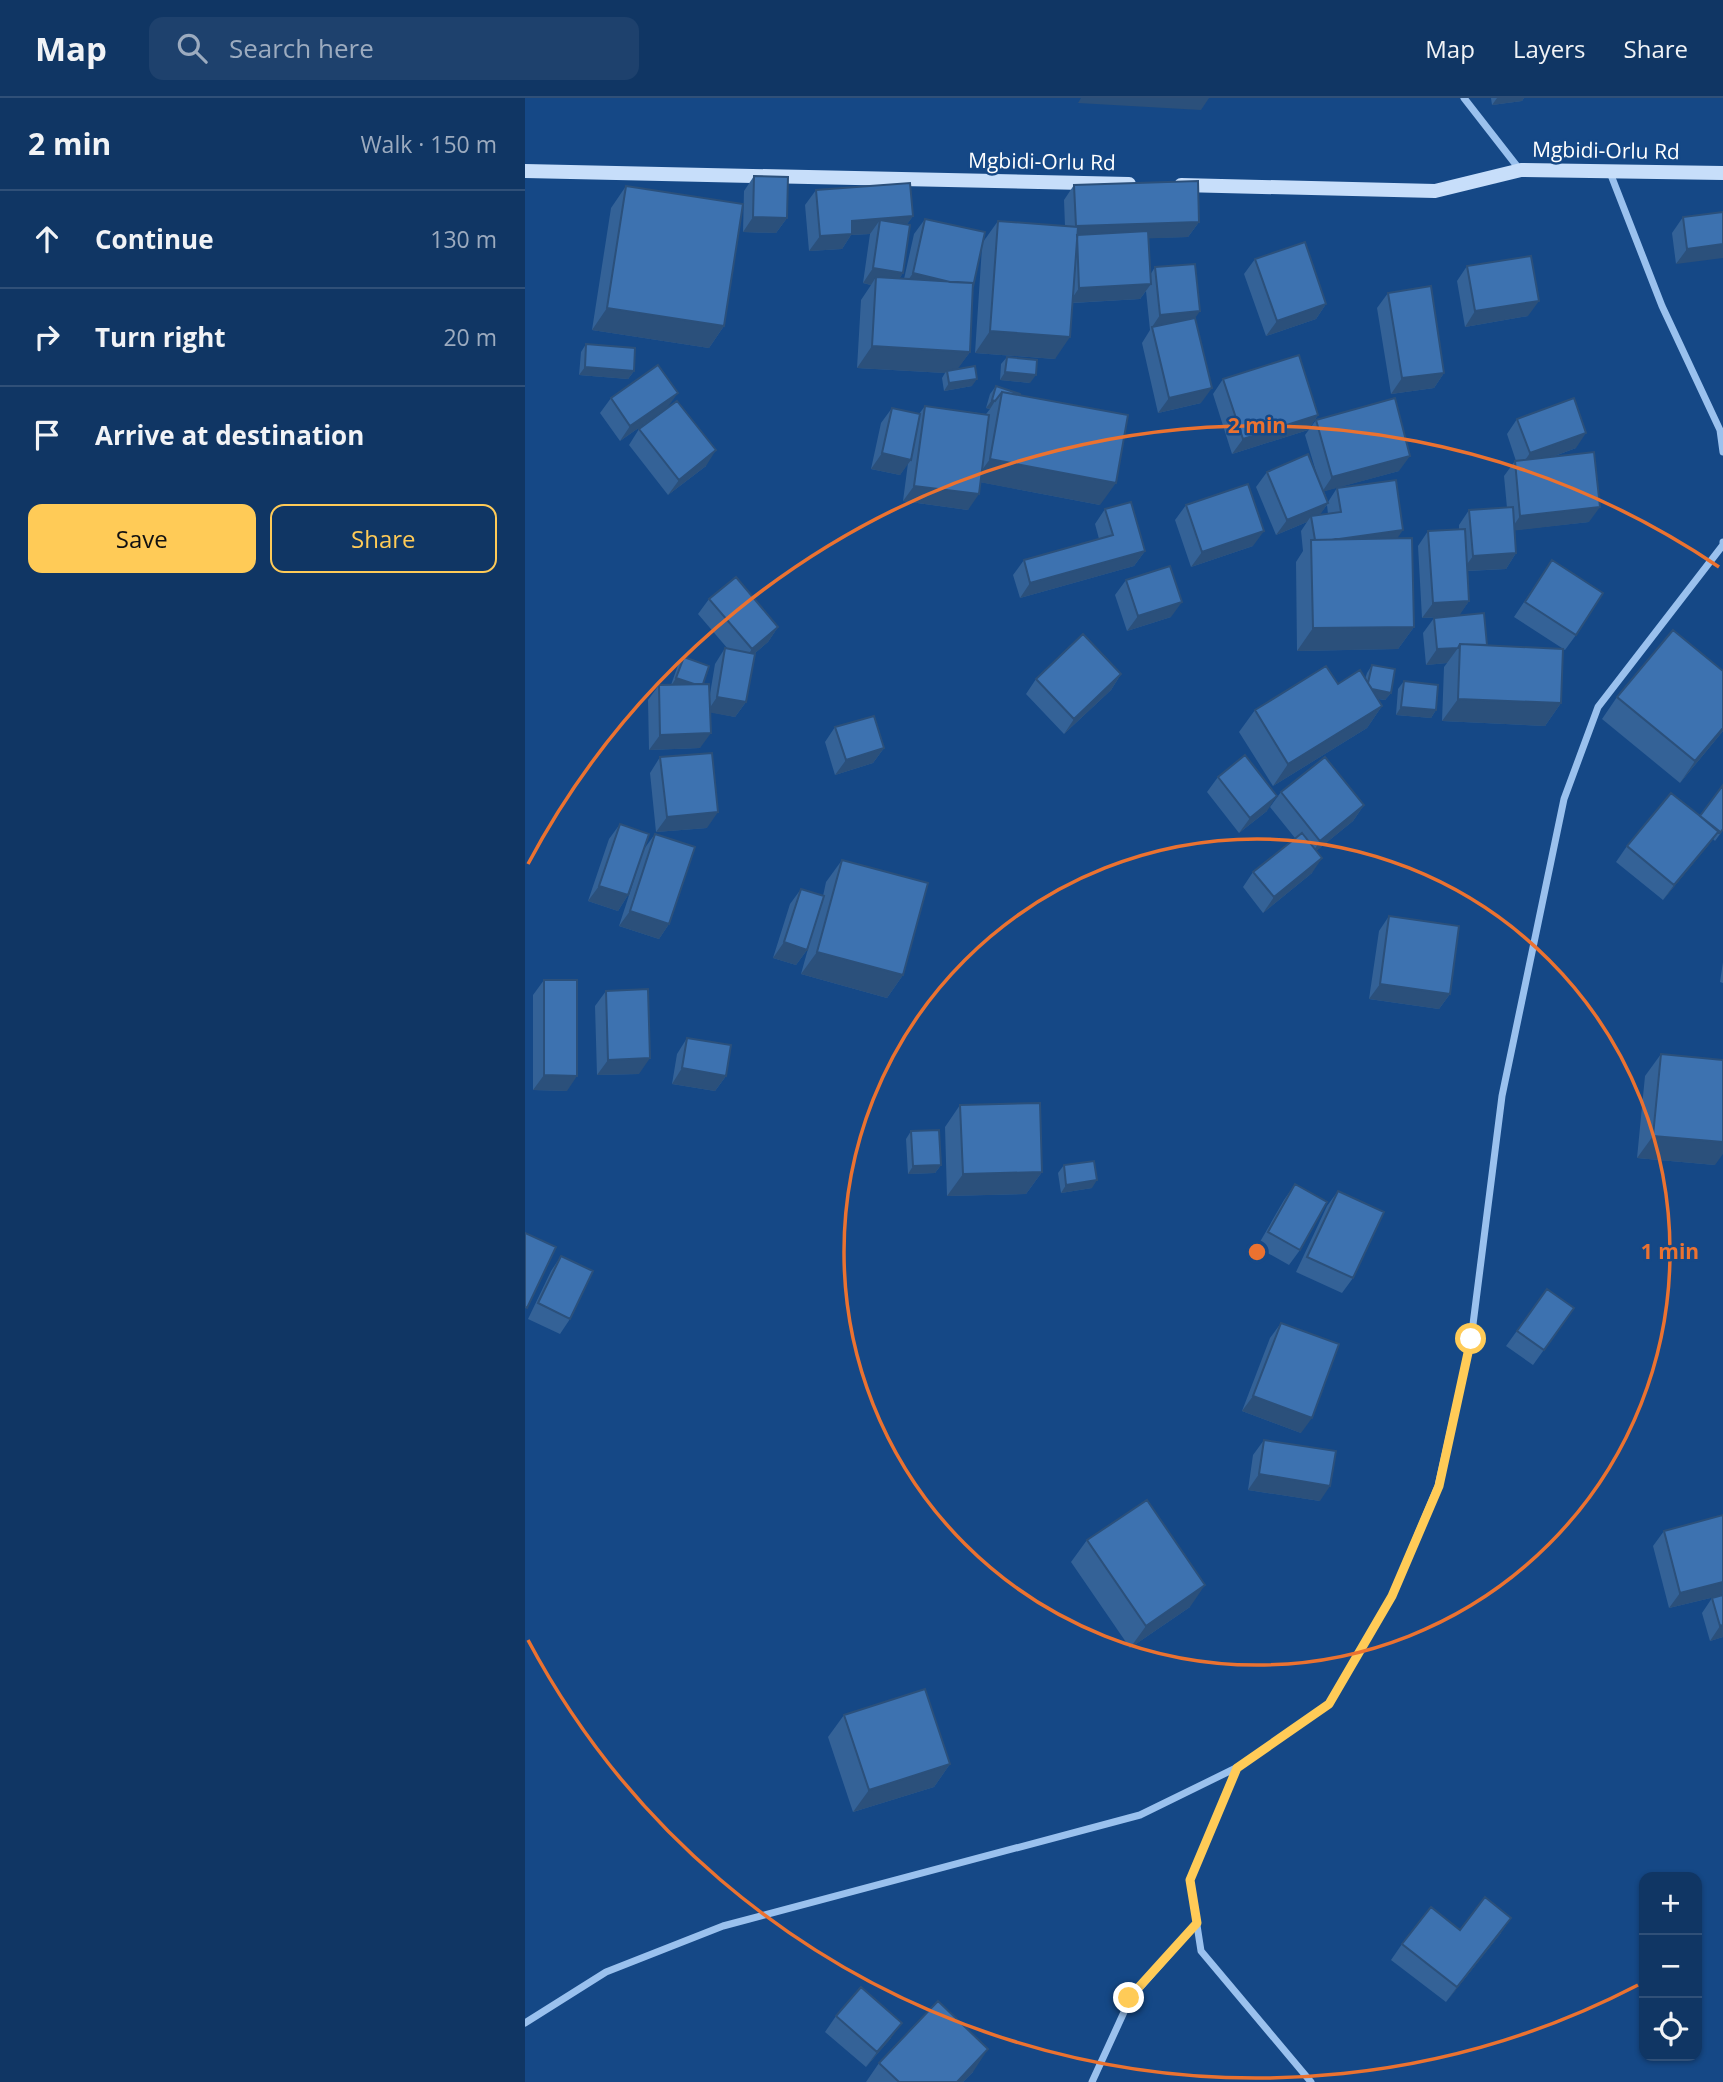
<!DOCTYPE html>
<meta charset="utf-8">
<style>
body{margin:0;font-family:"Open Sans",sans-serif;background:#1e416d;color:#f1f3f6}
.controls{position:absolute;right:21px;bottom:21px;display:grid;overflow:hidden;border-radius:14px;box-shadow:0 2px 5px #0004}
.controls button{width:63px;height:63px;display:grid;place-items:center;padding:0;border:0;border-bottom:2px solid #305078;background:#103664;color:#f1f3f6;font:35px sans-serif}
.stop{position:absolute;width:21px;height:21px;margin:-16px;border:5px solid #ffcb57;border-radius:50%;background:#fff}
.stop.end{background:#ffcb57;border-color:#fff;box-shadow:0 2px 7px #0008}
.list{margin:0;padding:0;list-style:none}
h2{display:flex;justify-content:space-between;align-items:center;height:91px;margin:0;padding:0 28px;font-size:30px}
h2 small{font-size:23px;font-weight:400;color:#9cabbf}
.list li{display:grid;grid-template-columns:46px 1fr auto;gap:21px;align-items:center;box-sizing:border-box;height:98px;padding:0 28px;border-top:2px solid #305078}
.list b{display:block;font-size:26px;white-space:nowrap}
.list em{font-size:23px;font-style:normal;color:#9cabbf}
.actions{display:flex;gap:14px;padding:21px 28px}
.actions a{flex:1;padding:16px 0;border:2px solid #ffcb57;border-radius:14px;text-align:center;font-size:24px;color:#ffcb57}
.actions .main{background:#ffcb57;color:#111}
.icon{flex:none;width:38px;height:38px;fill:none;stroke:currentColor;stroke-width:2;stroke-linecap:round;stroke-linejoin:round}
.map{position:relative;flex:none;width:1198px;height:1984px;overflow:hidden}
header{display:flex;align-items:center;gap:42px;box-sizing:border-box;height:98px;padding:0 35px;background:#103664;border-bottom:2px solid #305078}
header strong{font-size:33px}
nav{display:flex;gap:38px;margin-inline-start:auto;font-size:24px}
.search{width:490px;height:63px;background:#1e416d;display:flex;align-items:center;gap:18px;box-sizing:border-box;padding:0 24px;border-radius:14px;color:#9cabbf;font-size:26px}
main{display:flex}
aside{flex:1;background:#103664}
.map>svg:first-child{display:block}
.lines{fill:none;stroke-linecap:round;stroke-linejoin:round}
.street{stroke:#9ac1ee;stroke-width:7}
.secondary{stroke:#c7defa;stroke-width:14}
.wall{fill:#346297;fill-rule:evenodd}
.shaded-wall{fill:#2b507b}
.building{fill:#3d72b0;stroke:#2b507b;stroke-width:2}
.route{stroke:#ffcb57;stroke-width:9}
.ring{fill:none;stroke:#eb7230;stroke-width:3.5}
.labels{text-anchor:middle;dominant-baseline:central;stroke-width:5;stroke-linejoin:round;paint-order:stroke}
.street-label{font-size:21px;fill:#fff;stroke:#154886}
.centre{fill:#eb7230;stroke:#154886;stroke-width:3.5}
.ring-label{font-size:21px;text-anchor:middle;font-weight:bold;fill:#eb7230;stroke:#154886;stroke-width:5;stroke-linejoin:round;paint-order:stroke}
</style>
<header>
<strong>Map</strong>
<div class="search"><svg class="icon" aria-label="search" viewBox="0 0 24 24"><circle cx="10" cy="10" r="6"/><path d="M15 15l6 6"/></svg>Search here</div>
<nav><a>Map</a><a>Layers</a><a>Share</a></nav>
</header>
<main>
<aside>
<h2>2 min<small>Walk · 150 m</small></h2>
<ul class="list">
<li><svg class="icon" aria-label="ahead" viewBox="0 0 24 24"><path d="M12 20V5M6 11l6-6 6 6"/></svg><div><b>Continue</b></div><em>130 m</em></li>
<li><svg class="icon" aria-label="right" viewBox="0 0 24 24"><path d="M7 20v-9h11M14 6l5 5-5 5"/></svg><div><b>Turn right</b></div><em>20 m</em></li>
<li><svg class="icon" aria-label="arrive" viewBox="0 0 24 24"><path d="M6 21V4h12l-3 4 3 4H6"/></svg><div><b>Arrive at destination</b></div></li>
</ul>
<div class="actions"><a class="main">Save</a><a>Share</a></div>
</aside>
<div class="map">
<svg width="1198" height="1984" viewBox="0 0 1198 1984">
<rect width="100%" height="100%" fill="#154886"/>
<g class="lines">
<path class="street" d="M 939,0 L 995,72
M 1084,72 L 1137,208 L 1195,332 L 1198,354
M 0,1925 L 81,1874 L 198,1828 L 615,1717 L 711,1670
M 567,1984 L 605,1901 L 672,1825
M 786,1984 L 676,1853 L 665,1782 L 712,1670 L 804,1606 L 867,1498 L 913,1388 L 946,1242 L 977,998 L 1039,701 L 1073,609 L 1198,447 L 1198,444"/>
<path class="secondary" d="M 0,73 L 604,86
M 656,87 L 910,93 L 996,72 L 1198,75"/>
</g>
<path class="wall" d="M 966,0 L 999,0 L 997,3 L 967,7 Z
M 229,78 L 262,120 L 251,135 L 218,134 L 219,93 Z
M 549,87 L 674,124 L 663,139 L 623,140 L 625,177 L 630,169 L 670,220 L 676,305 L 633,315 L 617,245 L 625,232 L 621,193 L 615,201 L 548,205 L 530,261 L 450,255 L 457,149 L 448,189 L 445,254 L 432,271 L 447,288 L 419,293 L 417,280 L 420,275 L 332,270 L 336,202 L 346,187 L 338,185 L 345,136 L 326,137 L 317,151 L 284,153 L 280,107 L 291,92 L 388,118 L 382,126 L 378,175 L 374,181 L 379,181 L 389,136 L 400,121 L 458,144 L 473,123 L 540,128 L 539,102 Z
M 101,88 L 199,228 L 184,250 L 67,232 L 86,110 Z
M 1198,114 L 1151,166 L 1147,135 L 1158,119 Z
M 730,161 L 801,206 L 791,221 L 741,238 L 719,176 Z
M 942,168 L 1003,218 L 940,229 L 932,183 Z
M 863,195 L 919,275 L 909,290 L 866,296 L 852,210 Z
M 61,246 L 109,273 L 103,281 L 54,277 L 56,254 Z
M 482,259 L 505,285 L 475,282 L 476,266 Z
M 698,281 L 793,317 L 783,332 L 707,356 L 688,296 Z
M 471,288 L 495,297 L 575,407 L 455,384 L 443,412 L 378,403 L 383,365 L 375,377 L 346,371 L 356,325 L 367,310 L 394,316 L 400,308 L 461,316 L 465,311 L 461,310 L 465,296 Z
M 86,300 L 142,310 L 95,343 L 75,315 Z
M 992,321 L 1051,350 L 1027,359 L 1064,424 L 990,432 L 991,455 L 981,471 L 943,473 L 944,503 L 934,517 L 961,548 L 1036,605 L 1020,628 L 917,623 L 919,569 L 922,565 L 901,567 L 898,535 L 909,520 L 920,519 L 897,520 L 893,448 L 903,433 L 934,431 L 934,427 L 944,412 L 982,410 L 979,378 L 990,363 L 991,363 L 982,336 Z
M 791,322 L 874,373 L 799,393 L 803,404 L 812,390 L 872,440 L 889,529 L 873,551 L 772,553 L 771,464 L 778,453 L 776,433 L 782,424 L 751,437 L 731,389 L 742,374 L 792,377 L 780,337 ZM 802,407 L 803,416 L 794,417 Z
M 114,331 L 181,368 L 143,397 L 104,347 Z
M 661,407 L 728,448 L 666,469 L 650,422 Z
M 580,411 L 620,453 L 609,468 L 495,500 L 488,477 L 499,462 L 574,441 L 570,426 Z
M 1027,462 L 1051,537 L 1040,552 L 989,519 Z
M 601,482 L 646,519 L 602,533 L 590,497 Z
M 184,501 L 253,529 L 243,544 L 230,555 L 221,604 L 210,619 L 185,614 L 175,650 L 124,652 L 123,602 L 134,587 L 146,587 L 153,567 L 159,559 L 185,596 L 190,566 L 200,550 L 203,551 L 173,516 Z
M 847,567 L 866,595 L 860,602 L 853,601 L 857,608 L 842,630 L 748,688 L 714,634 L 730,612 L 813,586 L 840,581 L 842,575 Z
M 596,576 L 586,592 L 539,636 L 501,596 L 511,581 Z
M 879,583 L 911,612 L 906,620 L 871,617 L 873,591 Z
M 1092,599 L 1198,633 L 1155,685 L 1077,621 Z
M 310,629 L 359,650 L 348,665 L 310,677 L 300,644 Z
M 135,659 L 182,730 L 131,734 L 125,675 Z
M 693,679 L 742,713 L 714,735 L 682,694 Z
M 756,694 L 839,707 L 828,723 L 791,753 L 787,775 L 738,815 L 718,789 L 728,774 L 770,740 L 745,709 Z
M 1175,718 L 1198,732 L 1190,743 L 1188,741 L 1138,802 L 1091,764 L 1102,748 Z
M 95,726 L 103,797 L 93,813 L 63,803 L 84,741 Z
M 130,736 L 144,826 L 134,841 L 94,828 L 119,751 Z
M 317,762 L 378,877 L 362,900 L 276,876 L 289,829 L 282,852 L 271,867 L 248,860 L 265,806 L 276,791 L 298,798 L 301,784 Z
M 864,818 L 925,896 L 914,911 L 844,901 L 854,833 Z
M 1198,864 L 1198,885 L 1195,884 Z
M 19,882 L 42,993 L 8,992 L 8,897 Z
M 81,893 L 114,976 L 72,977 L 70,908 Z
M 162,940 L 201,978 L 190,993 L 147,986 L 152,956 Z
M 1136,956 L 1190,1067 L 1112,1060 L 1120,978 Z
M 435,1007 L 517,1074 L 501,1096 L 422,1098 L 420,1029 Z
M 386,1033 L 416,1067 L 410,1075 L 383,1076 L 381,1041 Z
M 539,1067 L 567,1090 L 536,1095 L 533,1075 Z
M 770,1086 L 775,1152 L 764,1167 L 732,1149 L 759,1102 Z
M 813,1093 L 828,1180 L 817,1195 L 771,1174 L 802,1108 Z
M 36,1158 L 45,1221 L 35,1236 L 3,1221 L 26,1173 Z
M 1022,1191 L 1049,1210 L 1008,1267 L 981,1248 Z
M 756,1225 L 776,1335 L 717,1313 L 745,1240 Z
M 739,1342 L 795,1403 L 723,1392 L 728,1357 Z
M 1139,1433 L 1198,1497 L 1144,1510 L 1128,1448 Z
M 562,1442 L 665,1509 L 605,1550 L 546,1464 Z
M 1187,1500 L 1198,1539 L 1185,1543 L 1177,1515 Z
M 319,1617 L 425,1666 L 409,1689 L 328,1714 L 303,1639 Z
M 935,1832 L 976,1835 L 921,1904 L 866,1862 L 877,1846 Z
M 311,1918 L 366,1940 L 341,1969 L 300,1934 Z
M 354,1965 L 448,1974 L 438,1984 L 341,1984 Z"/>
<path class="shaded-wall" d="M 556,0 L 684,0 L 676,12 L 553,5 Z
M 972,0 L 999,0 L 997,3 L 967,7 Z
M 388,118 L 377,133 L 355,122 L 345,136 L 326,137 L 317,151 L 284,153 L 295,138 L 327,123 Z
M 228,119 L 262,120 L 251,135 L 218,134 Z
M 674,124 L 663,139 L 552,143 L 551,128 Z
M 1198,146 L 1198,160 L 1151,166 L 1162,151 Z
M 348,170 L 378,175 L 368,190 L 351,179 L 346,187 L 338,185 Z
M 388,175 L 448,189 L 377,191 Z
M 626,186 L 615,201 L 544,205 L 554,190 Z
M 1014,203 L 1003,218 L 940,229 L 950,213 Z
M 801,206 L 791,221 L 741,238 L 752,223 Z
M 82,210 L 199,228 L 184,250 L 67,232 Z
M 675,213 L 664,229 L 627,229 L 625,232 L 635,217 Z
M 465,233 L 545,239 L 530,261 L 450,255 Z
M 347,248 L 445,254 L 429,276 L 422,273 L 420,275 L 332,270 Z
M 60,269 L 109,273 L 103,281 L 54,277 Z
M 480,274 L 511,277 L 505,285 L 475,282 Z
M 919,275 L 909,290 L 866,296 L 877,280 Z
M 452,281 L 447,288 L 419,293 L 424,285 Z
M 687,290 L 676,305 L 633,315 L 644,300 Z
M 153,295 L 142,310 L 95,343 L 105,328 Z
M 467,302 L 470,303 L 465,311 L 461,310 Z
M 793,317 L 783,332 L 707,356 L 718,341 Z
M 1061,335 L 1051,350 L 994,371 L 1005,355 Z
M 191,352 L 181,368 L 143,397 L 154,382 Z
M 357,355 L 386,362 L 375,377 L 346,371 Z
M 885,358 L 874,373 L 797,394 L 807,379 Z
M 465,361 L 591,385 L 575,407 L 449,383 Z
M 389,388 L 454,396 L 443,412 L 378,403 Z
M 803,405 L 793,420 L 786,418 L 782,424 L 751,437 L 762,422 Z
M 1075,409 L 1064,424 L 985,433 L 995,418 Z
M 878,432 L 867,448 L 790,444 Z
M 739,433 L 728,448 L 666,469 L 677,454 Z
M 620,453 L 609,468 L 495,500 L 505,485 Z
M 991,455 L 981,471 L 937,473 L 948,458 Z
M 944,503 L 934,518 L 897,520 L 908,505 Z
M 657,504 L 646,519 L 602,533 L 613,518 Z
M 253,529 L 243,544 L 216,567 L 227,551 Z
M 889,529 L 873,551 L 772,553 L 788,530 Z
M 933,550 L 922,565 L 901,567 L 912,551 Z
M 596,576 L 586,592 L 539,636 L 549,621 Z
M 151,580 L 177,589 L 146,588 Z
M 842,590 L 866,595 L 860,602 L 837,598 Z
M 192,599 L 221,604 L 210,619 L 182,614 Z
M 933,601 L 1036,605 L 1020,628 L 917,623 Z
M 857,608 L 842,630 L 748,688 L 763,666 Z
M 876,609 L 911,612 L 906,620 L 871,617 Z
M 1198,630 L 1198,633 L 1155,685 L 1170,663 Z
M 186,635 L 175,650 L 124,652 L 135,637 Z
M 359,650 L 348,665 L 310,677 L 321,662 Z
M 752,698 L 742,713 L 714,735 L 725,720 Z
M 839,707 L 828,723 L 785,758 L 795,743 Z
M 193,714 L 182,730 L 131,734 L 142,719 Z
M 1194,733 L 1183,748 L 1138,802 L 1149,787 Z
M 797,760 L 787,775 L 738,815 L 749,799 Z
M 74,788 L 103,797 L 93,813 L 63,803 Z
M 105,813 L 144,826 L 134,841 L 94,828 Z
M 259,844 L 282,852 L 271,867 L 248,860 Z
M 292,854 L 378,877 L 362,900 L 276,876 Z
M 855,886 L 925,896 L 914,911 L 844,901 Z
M 125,960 L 114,976 L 72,977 L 83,962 Z
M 157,970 L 201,978 L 190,993 L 147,986 Z
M 19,977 L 52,978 L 42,993 L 8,992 Z
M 1128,1038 L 1198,1044 L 1198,1056 L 1190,1067 L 1112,1060 Z
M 416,1067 L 410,1075 L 383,1076 L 388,1068 Z
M 517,1074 L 501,1096 L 422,1098 L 438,1076 Z
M 572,1082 L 567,1090 L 536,1095 L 541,1087 Z
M 728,1298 L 787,1320 L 776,1335 L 717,1313 Z
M 734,1376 L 805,1388 L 795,1403 L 723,1392 Z
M 1198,1484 L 1198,1497 L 1144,1510 L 1155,1495 Z
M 680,1487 L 665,1509 L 605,1550 L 621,1528 Z
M 1198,1527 L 1198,1539 L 1185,1543 L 1195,1528 Z
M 425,1666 L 409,1689 L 328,1714 L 344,1692 Z
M 986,1820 L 976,1835 L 921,1904 L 932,1889 Z
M 377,1925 L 366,1940 L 341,1969 L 352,1954 Z
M 463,1951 L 448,1974 L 438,1984 L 432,1984 Z"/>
<path class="building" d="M 229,78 L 263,79 L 262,120 L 228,119 Z
M 673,83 L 674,124 L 551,128 L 549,87 Z
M 385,85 L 388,118 L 327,123 L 327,136 L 295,138 L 291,92 Z
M 101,88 L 218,106 L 199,228 L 82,210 Z
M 1198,114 L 1198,146 L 1162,151 L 1158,119 Z
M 400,121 L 460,134 L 448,189 L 448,185 L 425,184 L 388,175 Z
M 355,122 L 385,127 L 378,175 L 348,170 Z
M 473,123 L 553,129 L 545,239 L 465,233 Z
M 623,133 L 626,186 L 554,190 L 552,137 Z
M 780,144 L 801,206 L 752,223 L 730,161 Z
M 1006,158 L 1014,203 L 950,213 L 942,168 Z
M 670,166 L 675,213 L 635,217 L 630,169 Z
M 351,179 L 448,185 L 445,254 L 347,248 Z
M 906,188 L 919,275 L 877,280 L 863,195 Z
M 670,220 L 687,290 L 644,300 L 627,229 Z
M 61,246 L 110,250 L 109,273 L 60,269 Z
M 774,257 L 793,317 L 718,341 L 698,281 Z
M 482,259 L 512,262 L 511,277 L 480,274 Z
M 133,267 L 153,295 L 105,328 L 86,300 Z
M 450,268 L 452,281 L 424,285 L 422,273 Z
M 471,288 L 495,296 L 495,297 L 477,294 L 470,303 L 467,302 Z
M 477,294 L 603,317 L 591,385 L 465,361 Z
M 870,300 L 885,358 L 807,379 L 791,322 Z
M 1049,300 L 1061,335 L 1005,355 L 992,321 Z
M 152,303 L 191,352 L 154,382 L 114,331 Z
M 400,308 L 464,317 L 454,396 L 389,388 Z
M 367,310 L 395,316 L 386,362 L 357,355 Z
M 1069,354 L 1075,409 L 995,418 L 990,363 Z
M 783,356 L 803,405 L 762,422 L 742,374 Z
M 871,382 L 878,432 L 807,442 L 790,442 L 786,418 L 816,414 L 812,390 Z
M 723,386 L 739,433 L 677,454 L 661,407 Z
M 606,404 L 620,453 L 505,485 L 499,462 L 588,437 L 580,411 Z
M 988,409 L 991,455 L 948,458 L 944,412 Z
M 940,431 L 944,503 L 908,505 L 903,433 Z
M 887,440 L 889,529 L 788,530 L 786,442 Z
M 1027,462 L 1078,495 L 1051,537 L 1000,504 Z
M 645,468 L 657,504 L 613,518 L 601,482 Z
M 211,479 L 253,529 L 227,551 L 184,501 Z
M 959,515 L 962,547 L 935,546 L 933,550 L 912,551 L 909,520 Z
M 1148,532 L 1198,573 L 1198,630 L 1170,663 L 1092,599 Z
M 558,536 L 596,576 L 549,621 L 511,581 Z
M 935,546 L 1038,551 L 1036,605 L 933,601 Z
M 200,550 L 230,556 L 221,604 L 192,599 Z
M 159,559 L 184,568 L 178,586 L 169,586 L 151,580 Z
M 847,567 L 870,571 L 866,595 L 847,591 L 843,585 Z
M 801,568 L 813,586 L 835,572 L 857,608 L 763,666 L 730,612 Z
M 879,583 L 913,587 L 911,612 L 876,609 Z
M 184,586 L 186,635 L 135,637 L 134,587 Z
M 349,618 L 359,650 L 321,662 L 310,629 Z
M 187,655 L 193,714 L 142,719 L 135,659 Z
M 720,657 L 752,698 L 725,720 L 693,679 Z
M 800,659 L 839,707 L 795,743 L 756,694 Z
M 1198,687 L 1198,731 L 1195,735 L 1175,718 Z
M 1146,695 L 1194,733 L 1149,787 L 1102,748 Z
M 95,726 L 124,736 L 103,797 L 74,788 Z
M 777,735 L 797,760 L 749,799 L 728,774 Z
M 130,736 L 170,749 L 144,826 L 105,813 Z
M 317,762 L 403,785 L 378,877 L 292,854 Z
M 276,791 L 299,798 L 282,852 L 259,844 Z
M 864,818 L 934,828 L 925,896 L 855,886 Z
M 19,882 L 52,882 L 52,978 L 19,977 Z
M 123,891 L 125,960 L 83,962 L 81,893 Z
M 162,940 L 206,947 L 201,978 L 157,970 Z
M 1136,956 L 1198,962 L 1198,1044 L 1128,1038 Z
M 515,1005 L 517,1074 L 438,1076 L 435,1007 Z
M 414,1032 L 416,1067 L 388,1068 L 386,1033 Z
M 569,1063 L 572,1082 L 541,1087 L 539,1067 Z
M 770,1086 L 802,1104 L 775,1152 L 743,1134 Z
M 813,1093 L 859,1114 L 828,1180 L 782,1159 Z
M 0,1135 L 31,1149 L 2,1210 L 0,1209 Z
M 36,1158 L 68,1173 L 45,1221 L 13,1205 Z
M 1022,1191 L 1049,1210 L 1019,1252 L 992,1233 Z
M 756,1225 L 814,1246 L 787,1320 L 728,1298 Z
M 739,1342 L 811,1353 L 805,1388 L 734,1376 Z
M 622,1402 L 680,1487 L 621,1528 L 562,1442 Z
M 1198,1417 L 1198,1484 L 1155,1495 L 1139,1433 Z
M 1198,1497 L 1198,1527 L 1195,1528 L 1187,1500 Z
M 400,1591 L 425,1666 L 344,1692 L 319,1617 Z
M 960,1799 L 986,1820 L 932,1889 L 877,1846 L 906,1809 L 935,1832 Z
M 336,1889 L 377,1925 L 352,1954 L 311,1918 Z
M 413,1903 L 463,1951 L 432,1984 L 374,1984 L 354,1965 Z"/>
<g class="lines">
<path class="route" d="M 604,1900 L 672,1825 L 665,1782 L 712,1670 L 804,1606 L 867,1498 L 914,1388 L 946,1241"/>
</g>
<g class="ring">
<circle cx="732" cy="1154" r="413"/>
<path d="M1113 1887A826 826 0 0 1 3 1542M3 766A826 826 0 0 1 1194 469"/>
</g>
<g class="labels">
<g class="street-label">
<text transform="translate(1081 52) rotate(1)">Mgbidi-Orlu Rd</text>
<text transform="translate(517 63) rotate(1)">Mgbidi-Orlu Rd</text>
</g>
</g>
<circle cx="732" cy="1154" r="10" class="centre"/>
<g class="ring-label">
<text x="732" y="335">2 min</text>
<text x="1145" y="1161">1 min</text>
</g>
</svg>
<div class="controls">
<button>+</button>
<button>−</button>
<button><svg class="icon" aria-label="locate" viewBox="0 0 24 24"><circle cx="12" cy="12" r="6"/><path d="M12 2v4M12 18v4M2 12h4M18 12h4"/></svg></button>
</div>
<div class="stop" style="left:946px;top:1241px"></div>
<div class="stop end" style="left:604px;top:1900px"></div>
</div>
</main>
